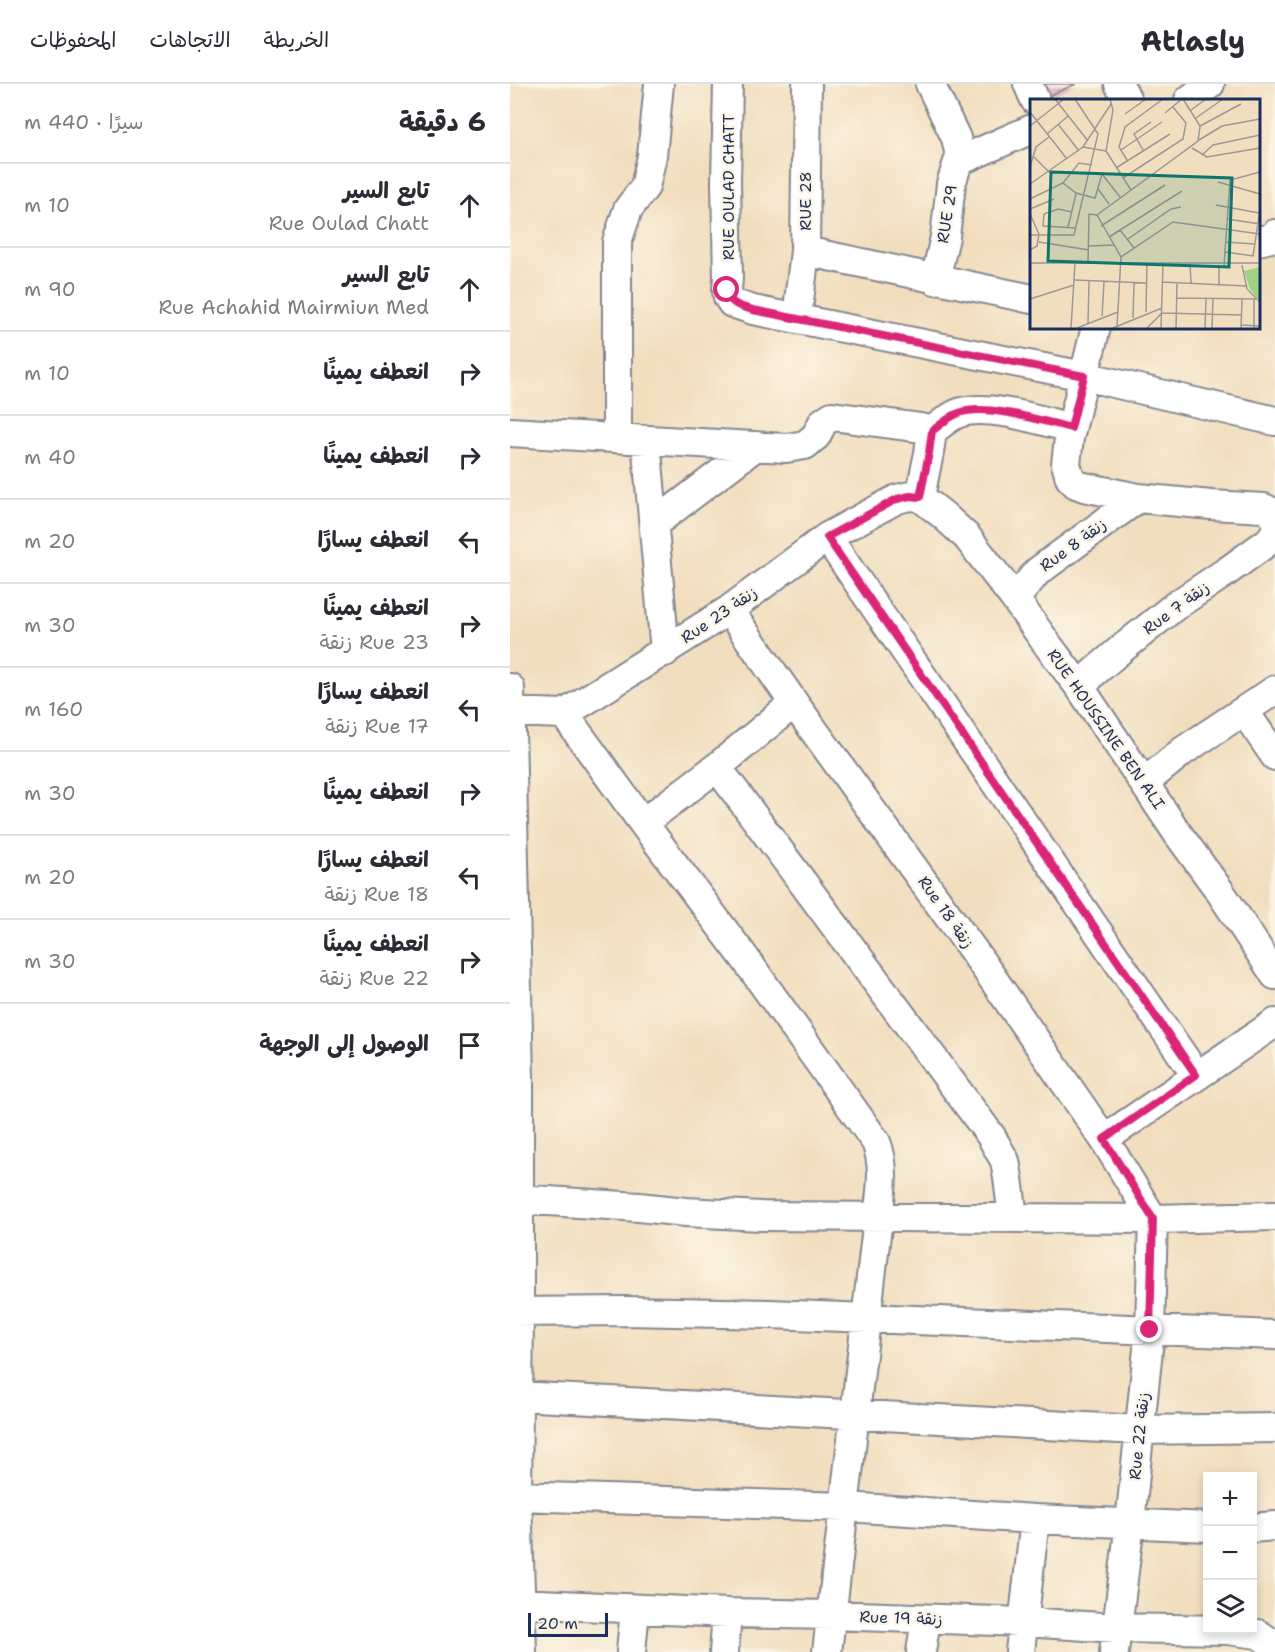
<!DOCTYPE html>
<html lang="ar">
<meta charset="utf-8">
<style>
body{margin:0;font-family:"Shantell Sans","Playpen Sans Arabic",sans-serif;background:#f7f7f7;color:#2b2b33;direction:rtl}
.controls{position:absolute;right:18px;bottom:18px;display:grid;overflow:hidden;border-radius:0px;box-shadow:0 3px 9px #0003}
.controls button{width:54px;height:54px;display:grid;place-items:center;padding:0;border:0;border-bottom:2px solid #e1e1e2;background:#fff;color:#2b2b33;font:30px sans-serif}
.scale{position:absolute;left:18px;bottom:15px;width:80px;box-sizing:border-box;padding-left:6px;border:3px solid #1b2f5e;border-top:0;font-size:16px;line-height:21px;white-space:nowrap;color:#1b2f5e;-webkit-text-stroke:4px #fcf5e5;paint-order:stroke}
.stop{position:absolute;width:18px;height:18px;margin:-14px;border:4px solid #db2777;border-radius:50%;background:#fff}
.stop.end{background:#db2777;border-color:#fff;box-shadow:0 2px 6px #0008}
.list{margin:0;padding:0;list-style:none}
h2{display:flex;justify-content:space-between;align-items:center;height:78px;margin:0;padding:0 24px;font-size:26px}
h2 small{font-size:20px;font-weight:400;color:#7c7c81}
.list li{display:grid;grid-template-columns:39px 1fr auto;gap:18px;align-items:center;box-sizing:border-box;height:84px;padding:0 24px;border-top:2px solid #e1e1e2}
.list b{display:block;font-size:22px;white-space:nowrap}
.list p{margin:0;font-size:20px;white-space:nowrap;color:#7c7c81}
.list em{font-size:20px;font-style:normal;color:#7c7c81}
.icon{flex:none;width:33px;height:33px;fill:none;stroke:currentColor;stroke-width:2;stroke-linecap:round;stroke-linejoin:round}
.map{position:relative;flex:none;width:765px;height:1568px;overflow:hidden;direction:ltr}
header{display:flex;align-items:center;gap:36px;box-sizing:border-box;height:84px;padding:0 30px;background:#fff;border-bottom:2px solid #e1e1e2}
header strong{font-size:28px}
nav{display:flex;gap:33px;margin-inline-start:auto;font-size:21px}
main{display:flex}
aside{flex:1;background:#fff}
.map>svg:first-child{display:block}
.building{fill:#d19cb7}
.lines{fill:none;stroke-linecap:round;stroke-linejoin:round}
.minor-casing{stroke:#86868e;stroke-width:32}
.minor{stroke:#fff;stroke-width:28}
.route{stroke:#db2777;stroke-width:8}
.labels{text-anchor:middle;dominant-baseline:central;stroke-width:5;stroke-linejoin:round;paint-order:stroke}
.street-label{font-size:16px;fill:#1b2f5e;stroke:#fcf5e5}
.inset-road{fill:none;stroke:#9b9898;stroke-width:1.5}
.view{fill:#0f766e;fill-opacity:0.15;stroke:#0f766e;stroke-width:3}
.inset-edge{fill:none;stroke:#1b2f5e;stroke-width:3}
</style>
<header>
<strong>Atlasly</strong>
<nav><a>الخريطة</a><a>الاتجاهات</a><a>المحفوظات</a></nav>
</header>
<main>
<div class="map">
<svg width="765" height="1568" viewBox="0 0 765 1568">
<rect width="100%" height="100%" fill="#fcf5e5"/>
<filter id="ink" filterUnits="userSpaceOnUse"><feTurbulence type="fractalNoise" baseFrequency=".0167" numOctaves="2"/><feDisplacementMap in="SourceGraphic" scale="12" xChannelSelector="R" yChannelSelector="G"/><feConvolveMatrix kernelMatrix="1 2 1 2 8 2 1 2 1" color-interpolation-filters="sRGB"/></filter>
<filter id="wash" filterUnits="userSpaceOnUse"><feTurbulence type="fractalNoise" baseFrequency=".008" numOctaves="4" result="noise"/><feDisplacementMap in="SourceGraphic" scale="24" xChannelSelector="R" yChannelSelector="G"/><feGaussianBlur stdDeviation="1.35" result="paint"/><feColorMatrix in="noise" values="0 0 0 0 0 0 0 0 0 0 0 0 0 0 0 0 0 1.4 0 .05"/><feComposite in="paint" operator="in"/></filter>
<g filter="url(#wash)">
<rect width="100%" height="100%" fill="#f1debe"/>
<g id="blocks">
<path class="building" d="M 533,0 L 566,0 L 538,12 Z"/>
</g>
</g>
<g filter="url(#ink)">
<use href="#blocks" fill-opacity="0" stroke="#86868e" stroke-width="1.5"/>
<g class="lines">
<defs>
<path id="minor" d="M 218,0 L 216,98 L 218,194 L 217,206 L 218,213 L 222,219 L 243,226 L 574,292 L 765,337
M 420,0 L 446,54 L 450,72 L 441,100 L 435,153 L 425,196
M 518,0 L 525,16
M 609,0 L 617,16
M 679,16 L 700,0
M 449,77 L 522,45
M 748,157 L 761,154 L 765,150
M 295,167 L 522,215
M 287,234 L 295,167 L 297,0
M 586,243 L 559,354 L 556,380 L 560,394 L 566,400 L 574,403 L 628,414 L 701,421 L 754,424 L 760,427 L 765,434
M 422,347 C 430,341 440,332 449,329 C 478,319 532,337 561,344
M 0,348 L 276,364 L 295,361 L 306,352 L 313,338 L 322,332 L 411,344 L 422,347 L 419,369 L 410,413
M 107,354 L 107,158 L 118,125 L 135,103 L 142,72 L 149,0
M 136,356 L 155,568
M 410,413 L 433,431 L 457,453 L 505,515 L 540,564 L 571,605 L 668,750 L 709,806 L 765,891
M 144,440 L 246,362
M 317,453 L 686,991
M 505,515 L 527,488 L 628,414
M 219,526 L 284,619 L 465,869 L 594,1055 L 643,1135 L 640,1246 L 620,1439 L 604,1568
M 0,604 L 9,994 L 9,1227 L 7,1412 L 12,1568
M 571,605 L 582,590 L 609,567 L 665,522 L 716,488 L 759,457 L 765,449
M 734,627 L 765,672
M 0,628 L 54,630 L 219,526 L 317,453 L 387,415 L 400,412 L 410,413
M 54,630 L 133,739 L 234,873 L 366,1058 C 376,1083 371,1107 368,1134 L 317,1568
M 207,683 L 481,1052 L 495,1077 L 498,1094 L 503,1133
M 634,699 L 673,667 L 765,606
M 133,739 L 207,683 L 284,619
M 594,1055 L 765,939
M 8,1115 L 129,1123 L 176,1128 L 251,1132 L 643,1135 L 765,1132
M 0,1228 L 116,1227 L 260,1230 L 765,1251
M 8,1312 L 629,1346 L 765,1344
M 7,1412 L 335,1423 L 525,1435 L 698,1443
M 742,1444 L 765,1442
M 10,1519 L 217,1529 L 321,1531 L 514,1538 L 607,1544 L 717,1546 L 748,1550 L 760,1558 L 763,1568
M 121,1568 L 125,1525
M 214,1568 L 217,1529
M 411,1568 L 416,1535
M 510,1568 L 525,1435"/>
</defs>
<use href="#minor" class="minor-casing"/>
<use href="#minor" class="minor"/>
</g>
</g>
<g class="lines" filter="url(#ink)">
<path class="route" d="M 217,206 C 219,221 231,223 243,226 L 574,292 L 561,344 C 531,337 478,319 449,329 C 440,332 430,341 422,347 L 419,369 L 410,413 L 400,412 L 387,415 L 317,453 L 686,991 L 594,1055 L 643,1135 L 640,1246"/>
</g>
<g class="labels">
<g class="street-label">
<text transform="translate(218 103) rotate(-90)">RUE OULAD CHATT</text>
<text transform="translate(295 117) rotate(-90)">RUE 28</text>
<text transform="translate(437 130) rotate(-81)">RUE 29</text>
<text transform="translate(563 461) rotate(-36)">Rue 8 زنقة</text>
<text transform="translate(666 524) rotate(-36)">Rue 7 زنقة</text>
<text transform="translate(209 531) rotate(-34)">Rue 23 زنقة</text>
<text transform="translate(596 645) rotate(55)">RUE HOUSSINE BEN ALI</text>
<text transform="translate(436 828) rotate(55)">Rue 18 زنقة</text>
<text transform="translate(629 1352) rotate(-84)">Rue 22 زنقة</text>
<text transform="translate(391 1534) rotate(2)">Rue 19 زنقة</text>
</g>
</g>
<g transform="translate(520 15)">
<rect width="230" height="230" fill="#f1debe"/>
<path d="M 229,168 L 229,201 L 220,190 L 214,172 Z" fill="#9fd384"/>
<path class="inset-road" d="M 25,0 L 58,42M 80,0 L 83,11 L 76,52 L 101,91M 161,11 L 176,0M 0,13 L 37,60M 135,14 L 152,0M 95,15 L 116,0M 166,19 L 193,0M 28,25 L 49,52M 0,27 L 34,0M 170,27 L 211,5M 17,35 L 38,17M 169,41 L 192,27 L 230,20M 53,48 L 76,52M 162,49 L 177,58 L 230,49M 91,51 L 132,23M 113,51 L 104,35 L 121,23M 172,56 L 183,46 L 230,36M 4,58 L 20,74M 97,61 L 89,48 L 95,28 L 133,0M 0,68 L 6,48 L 19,38M 86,69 L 140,35M 93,79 L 153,40 L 156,24 L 143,8M 188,83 L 230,95M 33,84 L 46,94 L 65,99 L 72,75 L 90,98M 0,85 L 53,48 L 81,5M 68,90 L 79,105M 0,100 L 33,84 L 49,64 L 62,66M 186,106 L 229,114M 0,110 L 24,100M 0,115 L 9,135 L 7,147 L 0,151M 67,116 L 168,42 L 170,27 L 153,0M 67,116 L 91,158 L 87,227M 197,120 L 230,125M 13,127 L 14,115 L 28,110 L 42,113M 13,127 L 46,129M 71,127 L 135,86M 38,128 L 46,95M 90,131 L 104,149M 0,136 L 44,136 L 68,35 L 45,0M 79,138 L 152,92M 98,140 L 141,110 L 151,108M 9,143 L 59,151M 196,143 L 224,145M 59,147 L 84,146M 195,153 L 223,157 L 230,111M 91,158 L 143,123 L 230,135M 0,164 L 230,164M 58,164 L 59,115 L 67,116M 160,165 L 161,184M 212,166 L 217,190 L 230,203M 194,167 L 200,81 L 230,73M 45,181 L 116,184M 132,183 L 216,187M 189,185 L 189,166M 147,199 L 226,200M 0,200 L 44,186M 224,200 L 224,229M 116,213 L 117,164M 72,217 L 74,183M 103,219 L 104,184M 58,224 L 59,182M 211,226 L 230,227M 41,229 L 45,164M 47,229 L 88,213M 83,229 L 132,209M 117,229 L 132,214 L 212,216M 131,229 L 133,165M 146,229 L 147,184M 175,229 L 176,200M 182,229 L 183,200M 211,229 L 212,200"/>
<path class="view" d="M 21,73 L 202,79 L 199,168 L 18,162 Z"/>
<rect width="230" height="230" class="inset-edge"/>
</g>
</svg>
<div class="controls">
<button>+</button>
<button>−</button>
<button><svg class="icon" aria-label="layers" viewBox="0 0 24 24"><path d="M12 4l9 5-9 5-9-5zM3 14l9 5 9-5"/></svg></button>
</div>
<div class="scale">20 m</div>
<div class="stop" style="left:217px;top:206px"></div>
<div class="stop end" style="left:640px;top:1246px"></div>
</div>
<aside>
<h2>6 دقيقة<small>سيرًا · 440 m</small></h2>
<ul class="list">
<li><svg class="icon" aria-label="ahead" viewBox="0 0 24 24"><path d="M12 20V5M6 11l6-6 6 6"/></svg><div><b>تابع السير</b><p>Rue Oulad Chatt</p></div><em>10 m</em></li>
<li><svg class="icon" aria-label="ahead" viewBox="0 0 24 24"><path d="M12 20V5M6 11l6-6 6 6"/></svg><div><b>تابع السير</b><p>Rue Achahid Mairmiun Med</p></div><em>90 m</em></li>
<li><svg class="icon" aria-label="right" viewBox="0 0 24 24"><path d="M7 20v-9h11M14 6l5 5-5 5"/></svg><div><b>انعطف يمينًا</b></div><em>10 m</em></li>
<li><svg class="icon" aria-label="right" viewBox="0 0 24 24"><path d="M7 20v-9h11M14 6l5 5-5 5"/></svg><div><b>انعطف يمينًا</b></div><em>40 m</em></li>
<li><svg class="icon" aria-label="left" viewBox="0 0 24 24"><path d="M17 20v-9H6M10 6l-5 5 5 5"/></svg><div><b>انعطف يسارًا</b></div><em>20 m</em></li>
<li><svg class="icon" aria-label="right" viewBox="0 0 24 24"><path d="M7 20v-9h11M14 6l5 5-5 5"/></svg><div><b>انعطف يمينًا</b><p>Rue 23 زنقة</p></div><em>30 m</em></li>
<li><svg class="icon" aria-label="left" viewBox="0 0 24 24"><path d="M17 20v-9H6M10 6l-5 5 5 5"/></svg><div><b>انعطف يسارًا</b><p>Rue 17 زنقة</p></div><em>160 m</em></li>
<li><svg class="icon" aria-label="right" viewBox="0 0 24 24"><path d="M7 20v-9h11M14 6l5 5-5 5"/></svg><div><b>انعطف يمينًا</b></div><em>30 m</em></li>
<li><svg class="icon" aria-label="left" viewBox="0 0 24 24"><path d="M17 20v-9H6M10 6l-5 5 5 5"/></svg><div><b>انعطف يسارًا</b><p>Rue 18 زنقة</p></div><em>20 m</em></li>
<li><svg class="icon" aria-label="right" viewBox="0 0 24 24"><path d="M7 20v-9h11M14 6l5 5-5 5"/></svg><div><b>انعطف يمينًا</b><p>Rue 22 زنقة</p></div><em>30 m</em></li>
<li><svg class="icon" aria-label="arrive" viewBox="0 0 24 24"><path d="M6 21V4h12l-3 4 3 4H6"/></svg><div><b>الوصول إلى الوجهة</b></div></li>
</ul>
</aside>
</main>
